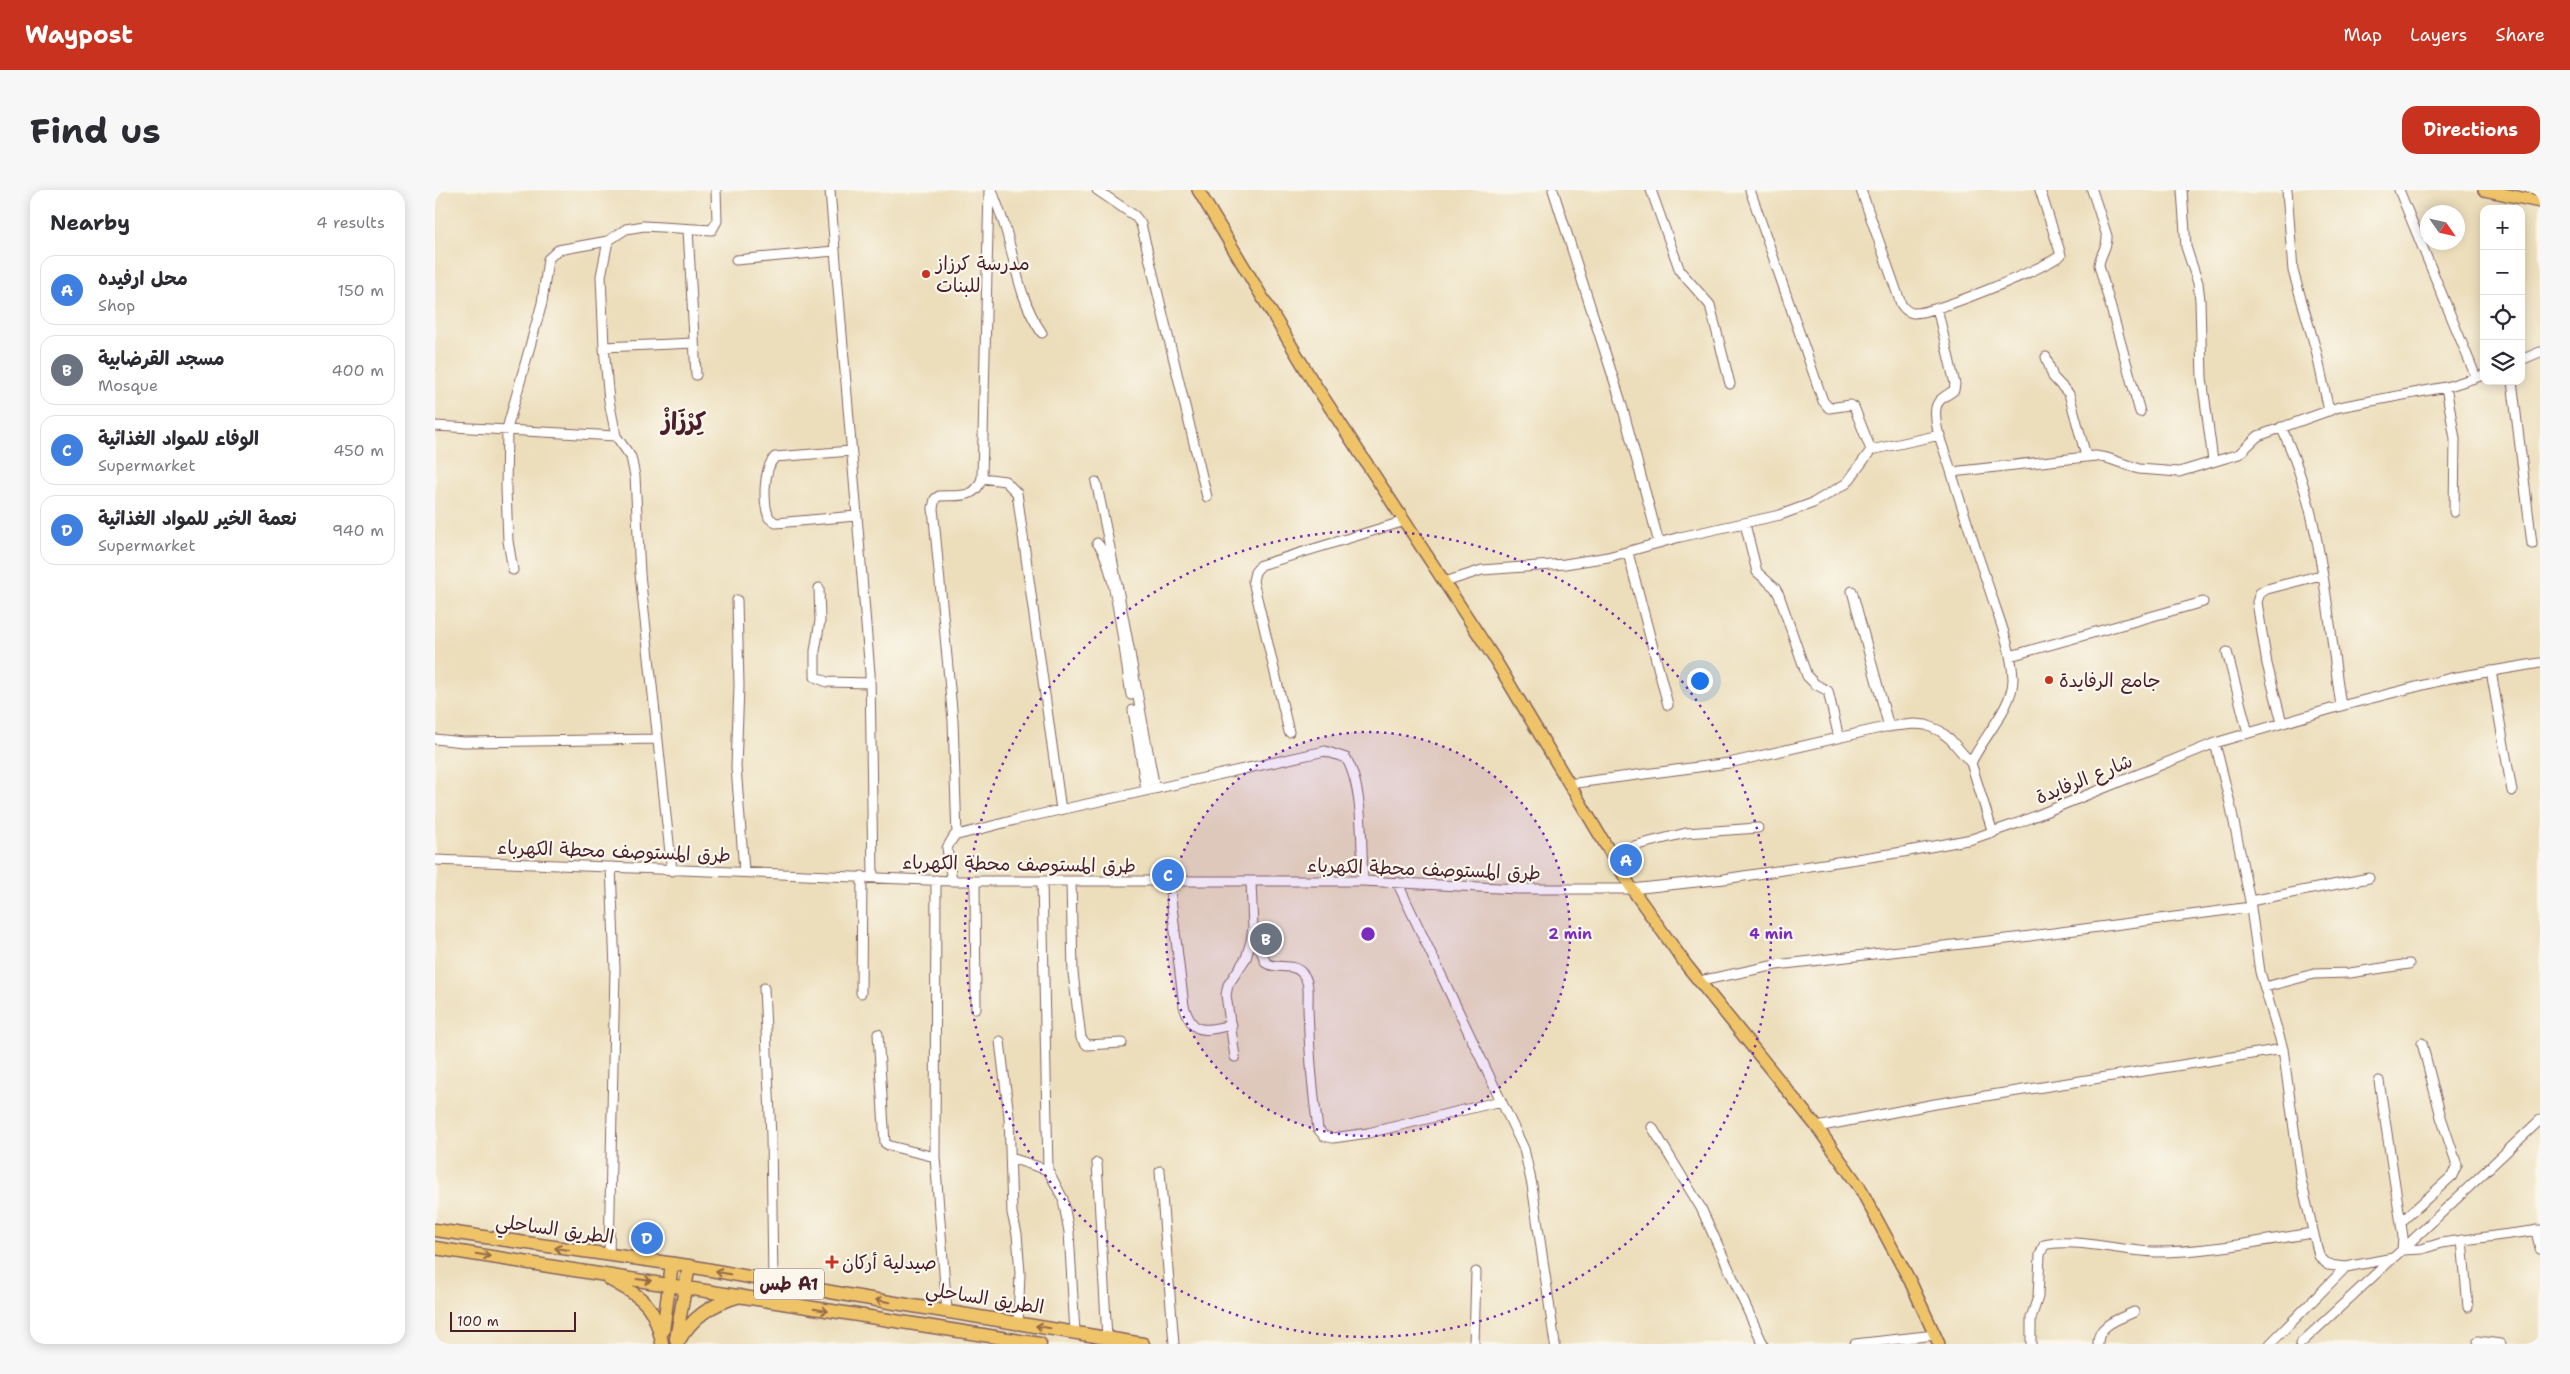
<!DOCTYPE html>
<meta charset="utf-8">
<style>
body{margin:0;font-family:"Shantell Sans","Playpen Sans Arabic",sans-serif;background:#f7f7f7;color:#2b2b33}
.controls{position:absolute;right:15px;top:15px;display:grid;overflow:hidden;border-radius:10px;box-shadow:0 2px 12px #0003}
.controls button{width:45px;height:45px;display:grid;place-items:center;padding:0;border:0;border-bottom:1px solid #e1e1e2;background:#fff;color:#2b2b33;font:25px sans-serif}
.compass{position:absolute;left:1985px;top:15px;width:45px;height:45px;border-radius:50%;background:#fff;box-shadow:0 2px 12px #0003;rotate:124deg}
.scale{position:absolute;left:15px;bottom:12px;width:126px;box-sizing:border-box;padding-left:5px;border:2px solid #4a1f2b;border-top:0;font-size:14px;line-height:18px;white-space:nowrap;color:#4a1f2b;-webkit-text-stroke:4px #fbf7ec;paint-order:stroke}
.you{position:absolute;left:1264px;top:490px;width:18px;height:18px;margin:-12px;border:4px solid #fff;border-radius:50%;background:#1a73e8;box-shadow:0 0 0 8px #1a73e833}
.badge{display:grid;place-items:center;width:32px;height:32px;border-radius:50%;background:#c8321e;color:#fff;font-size:16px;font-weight:700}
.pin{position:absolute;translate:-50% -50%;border:2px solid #fff;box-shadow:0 1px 5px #0006}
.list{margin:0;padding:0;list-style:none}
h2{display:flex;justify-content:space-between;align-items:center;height:65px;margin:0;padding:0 20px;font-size:21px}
h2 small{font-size:16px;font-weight:400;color:#7c7c81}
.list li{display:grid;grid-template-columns:32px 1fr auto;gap:15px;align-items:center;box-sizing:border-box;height:70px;margin:0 10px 10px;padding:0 10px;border:1px solid #e1e1e2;border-radius:15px}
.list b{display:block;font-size:19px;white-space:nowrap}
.list p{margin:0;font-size:16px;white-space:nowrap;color:#7c7c81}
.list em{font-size:16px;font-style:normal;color:#7c7c81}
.icon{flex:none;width:28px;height:28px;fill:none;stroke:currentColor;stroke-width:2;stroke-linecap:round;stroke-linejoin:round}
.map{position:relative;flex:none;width:2105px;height:1154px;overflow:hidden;border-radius:15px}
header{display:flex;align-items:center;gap:30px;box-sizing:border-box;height:70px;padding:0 25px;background:#c8321e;color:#fff}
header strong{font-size:24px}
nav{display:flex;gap:28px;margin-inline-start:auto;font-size:18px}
.intro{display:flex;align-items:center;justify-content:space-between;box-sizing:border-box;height:120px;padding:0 30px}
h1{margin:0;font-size:35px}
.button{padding:12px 22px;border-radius:15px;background:#c8321e;color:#fff;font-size:18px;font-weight:700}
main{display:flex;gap:30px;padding:0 30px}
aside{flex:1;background:#fff;border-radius:15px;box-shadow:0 2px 12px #0003}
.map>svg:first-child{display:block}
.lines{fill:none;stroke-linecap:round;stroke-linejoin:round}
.minor-casing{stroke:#83625d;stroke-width:11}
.major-casing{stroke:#83625d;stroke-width:14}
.highway-casing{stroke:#83625d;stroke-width:15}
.minor{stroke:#fff;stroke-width:9}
.major{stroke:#efc469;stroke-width:11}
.highway{stroke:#efc469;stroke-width:12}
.oneway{stroke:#946947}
.ring{fill:none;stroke:#7b2cbf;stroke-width:2.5;stroke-dasharray:2.5 5}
.poi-dot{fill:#c8321e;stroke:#fbf7ec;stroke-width:2}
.labels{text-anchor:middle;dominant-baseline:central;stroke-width:4.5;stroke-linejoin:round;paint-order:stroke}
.shield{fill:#fbf7ec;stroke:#7f6065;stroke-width:1}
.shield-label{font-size:18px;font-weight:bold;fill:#4a1f2b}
.poi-label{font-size:19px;fill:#4a1f2b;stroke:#fbf7ec;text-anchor:start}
.street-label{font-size:19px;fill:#4a1f2b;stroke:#fbf7ec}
.district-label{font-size:24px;font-weight:bold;fill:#4a1f2b;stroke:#fbf7ec}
.centre{fill:#7b2cbf;stroke:#fbf7ec;stroke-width:2.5}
.ring-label{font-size:15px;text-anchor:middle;font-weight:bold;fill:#7b2cbf;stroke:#fbf7ec;stroke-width:4.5;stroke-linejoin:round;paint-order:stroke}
</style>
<header>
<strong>Waypost</strong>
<nav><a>Map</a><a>Layers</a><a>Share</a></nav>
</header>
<div class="intro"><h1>Find us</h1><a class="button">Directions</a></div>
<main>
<aside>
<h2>Nearby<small>4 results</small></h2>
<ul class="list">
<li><span class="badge" style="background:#3f7fe0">A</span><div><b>محل ارفيده</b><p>Shop</p></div><em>150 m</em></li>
<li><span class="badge" style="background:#6b7280">B</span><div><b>مسجد القرضابية</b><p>Mosque</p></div><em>400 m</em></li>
<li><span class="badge" style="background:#3f7fe0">C</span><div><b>الوفاء للمواد الغذائية</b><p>Supermarket</p></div><em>450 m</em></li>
<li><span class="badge" style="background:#3f7fe0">D</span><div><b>نعمة الخير للمواد الغذائية</b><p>Supermarket</p></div><em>940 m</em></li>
</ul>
</aside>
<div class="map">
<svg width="2105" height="1154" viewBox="0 0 2105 1154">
<rect width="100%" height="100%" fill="#fbf7ec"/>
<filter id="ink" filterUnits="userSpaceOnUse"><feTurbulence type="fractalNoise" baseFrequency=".02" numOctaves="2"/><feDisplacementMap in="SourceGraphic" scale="10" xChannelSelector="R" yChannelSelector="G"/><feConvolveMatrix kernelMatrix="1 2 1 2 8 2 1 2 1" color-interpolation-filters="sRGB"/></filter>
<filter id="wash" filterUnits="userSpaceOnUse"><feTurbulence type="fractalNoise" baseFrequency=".0096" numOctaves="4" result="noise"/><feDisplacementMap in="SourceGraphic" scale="20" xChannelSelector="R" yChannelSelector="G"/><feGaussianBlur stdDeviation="1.12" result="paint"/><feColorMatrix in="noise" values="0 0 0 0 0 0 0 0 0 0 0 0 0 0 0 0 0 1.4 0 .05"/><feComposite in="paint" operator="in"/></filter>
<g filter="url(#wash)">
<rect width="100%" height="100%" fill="#ecdebb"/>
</g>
<g filter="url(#ink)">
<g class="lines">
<defs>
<path id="minor" d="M 395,0 L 435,483 L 438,687
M 557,0 C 562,15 568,29 572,44 C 581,78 586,113 607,143
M 662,0 L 700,26 L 706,34 L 772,307
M 1118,0 L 1186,212 L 1224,353
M 1216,0 L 1245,81 L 1275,115 L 1295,194
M 1315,0 L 1388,211 L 1394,218 L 1415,215 L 1419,217 L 1436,260
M 1426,0 L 1466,114 C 1469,119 1472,122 1478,123 C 1499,124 1608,79 1626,65 L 1605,0
M 1657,0 L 1672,46 C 1673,57 1665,64 1664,75 L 1705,222
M 1747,0 L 1751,57 L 1763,93 L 1765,110 L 1767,188 L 1778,271
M 1852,0 L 1858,81 L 1881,160 L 1894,221
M 1964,0 L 2041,187
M 253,39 L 261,185
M 173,51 L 166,86 L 169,157 L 174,211 L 181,246 L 196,267 L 200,286 L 205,384 L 237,681
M 301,70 L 399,61
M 1502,118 L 1520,194 L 1519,200 C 1512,206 1503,208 1501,218 C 1498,238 1511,263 1516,281 C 1528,321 1541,361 1555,401 C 1564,429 1577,459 1578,489 C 1578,517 1548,547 1536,573 L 1558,643
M 169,157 L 259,153
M 1611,167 L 1618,187 L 1634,204 L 1651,266
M 2086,170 L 2105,162
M 2077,191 L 2097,354
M 2011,197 L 2020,249 L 2019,322
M 0,236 L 181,246
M 1846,237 C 1887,322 1892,423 1906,516
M 416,261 L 340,267 C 328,279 328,313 334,328 L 341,333 L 421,326
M 1517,282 L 1660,266 L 1672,268 L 1704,279 L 1744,282 L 1804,264 L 1823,246 L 1904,217 L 2011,197 L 2049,185
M 547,288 L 570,291 L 582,303 L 626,620
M 661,292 C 684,393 700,496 720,598
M 1310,334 L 1322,382 L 1340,398 L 1344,405 L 1372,486 L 1380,494 L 1393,501 L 1404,548
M 662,353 C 680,369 691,476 696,505
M 1193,363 L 1233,515
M 78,380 L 73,351 L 71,299 L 72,239 L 107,113 L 113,69 L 123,60 L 173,51 L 191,39 L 209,36 L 277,40 L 282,31 L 281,0
M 1010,392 L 1047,380 L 1130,374 L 1173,367 L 1245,347 L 1345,325 L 1378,313 L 1412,293 L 1436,260 L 1505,245
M 384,398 L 385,431 L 380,461 L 380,487 L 392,492 L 435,493
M 1417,401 L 1454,537
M 302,410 L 304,496 L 301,577 L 309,681
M 1792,462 L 1813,543
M 1575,466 L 1768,412
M 2056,481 L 2077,601
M 698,520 L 711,600
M 1847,533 L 1832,474 L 1822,412 L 1825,403 L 1832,399 L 1886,385
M 854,542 L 818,391 L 820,382 L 826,375 L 970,331
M 0,549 L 28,552 L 222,549
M 1780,553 L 1795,613 L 1815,711 L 1825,782 L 1848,859 L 1866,990 L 1884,1066 L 1893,1075 L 1911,1077 L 1958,1068 L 1967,1060 L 1987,1059 L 2006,1053 L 2105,1040
M 1133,594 L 1294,573 L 1450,537 L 1479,534 L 1491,535 L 1505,541 L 1515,549 L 1536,573
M 522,645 L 518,531 L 498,318 L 500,309 L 504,306 C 524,305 540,310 547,288 L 554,0
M 1174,662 L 1251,643 L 1323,638
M 0,670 L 517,691 L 928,691 L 1083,699 L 1197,699 L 1289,689 L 1468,662 L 1537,649 L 1583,633 L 1780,553 L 1906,516 L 2016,488 L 2105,473
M 501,690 L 500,967 L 512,1121
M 517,691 L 512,658 L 519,646 L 580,630 L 890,561 L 911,568 C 929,598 926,656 928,691
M 540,691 L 541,819
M 607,691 L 613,980 L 628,1009 L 634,1042 L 640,1142
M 636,691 L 638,783 L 646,848 L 652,855 L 687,853
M 734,692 L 749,816 C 758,847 770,840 797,835
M 962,692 L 1089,959 L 1097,995 L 1120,1154
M 1815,711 L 1934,688
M 818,741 L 831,773 C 842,780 857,772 867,783 C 875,791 873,805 873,816 C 874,858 877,898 883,939 L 889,946 L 898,948 L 933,943 L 1066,911
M 1265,791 L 1341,775 L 1580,748 L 1816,717
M 1830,797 L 1879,784 L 1915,783 L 1974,774
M 329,798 L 336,946 L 338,1091
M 426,803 L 427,686
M 443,844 L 450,953 L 455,956 L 500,967
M 565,851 L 574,926 L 577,1023 L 582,1044 L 585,1083 L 583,1133
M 800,867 L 791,805 L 793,795 L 811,768 L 816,751 L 818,738 L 816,692
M 1944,891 L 1968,1047 L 1967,1060
M 1217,937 L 1266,1018 L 1328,1154
M 1382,937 L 1500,914 L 1848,859
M 576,968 L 613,980
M 662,973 L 672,1148
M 725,981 L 739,1154
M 1966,1032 L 2017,986 L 2022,975 L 2006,927 L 1987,853
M 2101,1040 L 2105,1059
M 2027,1050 L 2033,1117
M 1967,1060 L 2105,930
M 174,1065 L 180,779 L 176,677
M 2043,1151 L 2065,1154
M 1039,1154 L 1041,1082
M 1420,1154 L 1500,1145
M 1596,1154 L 1596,1128 L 1603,1107 L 1605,1065 L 1609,1055 C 1635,1047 1691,1062 1721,1062 C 1774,1062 1825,1051 1877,1043
M 1663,1154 C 1662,1134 1685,1129 1699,1122
M 1835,1154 L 1911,1077
M 1865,1154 L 1958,1068"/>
<path id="major" d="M 763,0 L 877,190 L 1059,468 L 1197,699 L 1252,776 L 1382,937 L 1425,998 L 1475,1091 L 1504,1154
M 2049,0 L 2105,12"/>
<path id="highway" d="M 0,1040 L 254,1076 L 418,1106 L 708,1154
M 0,1058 L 605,1154
M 174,1089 C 208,1108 219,1113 227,1153
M 228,1141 L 237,1074
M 241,1149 L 254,1076
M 242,1154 C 256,1127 277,1114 305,1106"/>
</defs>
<use href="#minor" class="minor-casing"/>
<use href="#major" class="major-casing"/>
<use href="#highway" class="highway-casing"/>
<use href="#minor" class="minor"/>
<use href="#major" class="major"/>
<use href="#highway" class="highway"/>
</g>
<defs><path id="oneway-shaft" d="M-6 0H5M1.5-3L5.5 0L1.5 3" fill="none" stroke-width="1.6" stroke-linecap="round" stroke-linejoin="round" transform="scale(1.25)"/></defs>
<g class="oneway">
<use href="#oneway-shaft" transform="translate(127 1059) rotate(-172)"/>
<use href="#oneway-shaft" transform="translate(48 1065) rotate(9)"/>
<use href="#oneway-shaft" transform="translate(288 1083) rotate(-170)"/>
<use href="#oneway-shaft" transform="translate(209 1090) rotate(7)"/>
<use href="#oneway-shaft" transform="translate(448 1111) rotate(-171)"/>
<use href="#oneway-shaft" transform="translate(386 1120) rotate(9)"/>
<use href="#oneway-shaft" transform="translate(608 1137) rotate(-171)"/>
</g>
</g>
<circle cx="933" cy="744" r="202" fill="#7b2cbf" fill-opacity=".12"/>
<g class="ring">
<circle cx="933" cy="744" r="202"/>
<circle cx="933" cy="744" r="403"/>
</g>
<g class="poi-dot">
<circle cx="491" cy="84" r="5"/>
<circle cx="1614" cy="490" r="5"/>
<path d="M394.5 1064.5h5v5h5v5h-5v5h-5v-5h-5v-5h5z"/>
</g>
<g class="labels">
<rect class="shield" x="319" y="1078.5" width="70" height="31" rx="4"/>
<g class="shield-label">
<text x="354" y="1094">طس A1</text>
</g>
<g class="poi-label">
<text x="501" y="73">مدرسة كرزاز<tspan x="501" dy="22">للبنات</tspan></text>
<text x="1624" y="490">جامع الرفايدة</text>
<text x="407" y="1072">صيدلية أركان</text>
</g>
<g class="street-label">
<text transform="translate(1649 589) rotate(-22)">شارع الرفايدة</text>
<text transform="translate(179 661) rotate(2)">طرق المستوصف محطة الكهرباء</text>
<text transform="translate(584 674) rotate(1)">طرق المستوصف محطة الكهرباء</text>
<text transform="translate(989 679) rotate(2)">طرق المستوصف محطة الكهرباء</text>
<text transform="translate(120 1039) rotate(8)">الطريق الساحلي</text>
<text transform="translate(550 1108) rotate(9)">الطريق الساحلي</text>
</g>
<g class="district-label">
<text x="249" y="232">كِرْزَازْ</text>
</g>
</g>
<circle cx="933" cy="744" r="8" class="centre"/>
<g class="ring-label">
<text x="1135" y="749">2 min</text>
<text x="1336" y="749">4 min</text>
</g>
</svg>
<div class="controls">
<button>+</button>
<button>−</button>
<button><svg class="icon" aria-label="locate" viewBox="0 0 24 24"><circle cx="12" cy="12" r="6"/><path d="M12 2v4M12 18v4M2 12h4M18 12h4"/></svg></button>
<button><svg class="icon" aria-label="layers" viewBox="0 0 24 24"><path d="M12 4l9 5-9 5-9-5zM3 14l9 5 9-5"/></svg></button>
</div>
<svg class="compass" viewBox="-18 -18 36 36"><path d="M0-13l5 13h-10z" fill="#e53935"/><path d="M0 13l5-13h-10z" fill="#7c7c81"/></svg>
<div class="scale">100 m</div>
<div class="you"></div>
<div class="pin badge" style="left:1191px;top:670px;background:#3f7fe0">A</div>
<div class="pin badge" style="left:831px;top:749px;background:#6b7280">B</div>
<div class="pin badge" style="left:733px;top:685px;background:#3f7fe0">C</div>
<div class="pin badge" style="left:212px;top:1048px;background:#3f7fe0">D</div>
</div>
</main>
